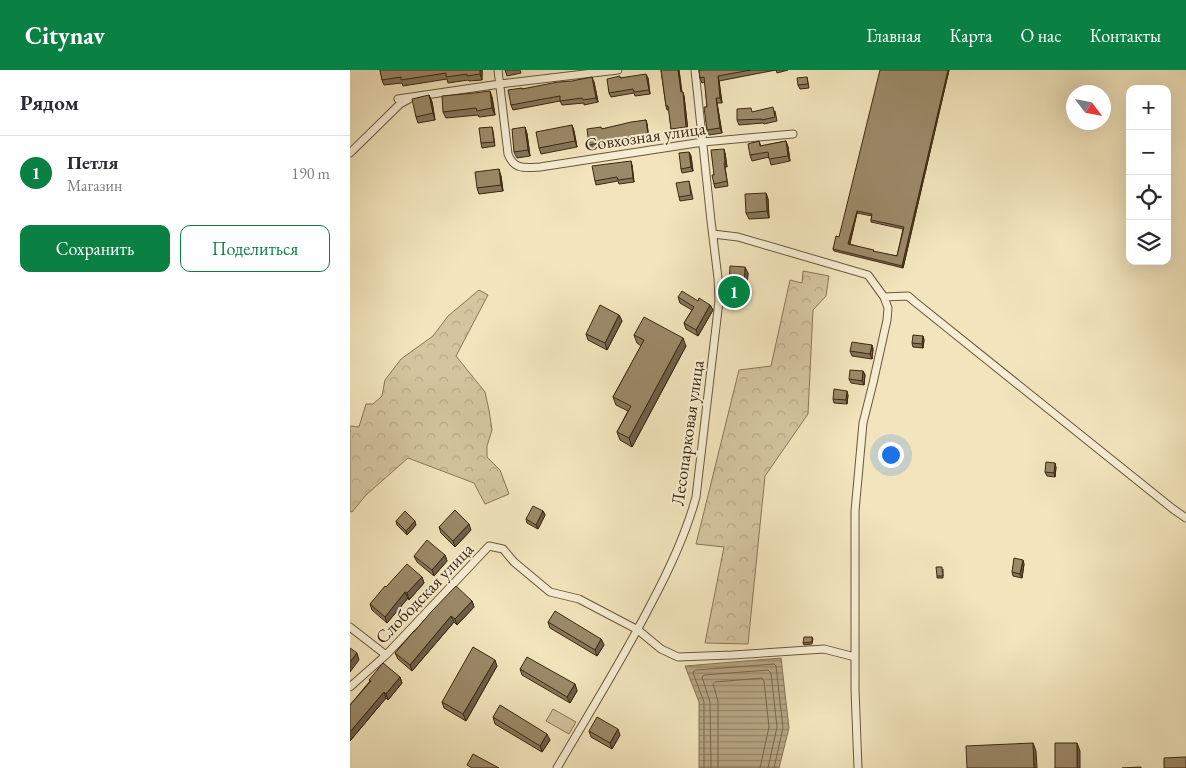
<!DOCTYPE html>
<html lang="ru">
<meta charset="utf-8">
<style>
body{margin:0;font-family:"EB Garamond",serif;background:#f7f7f7;color:#2b2b33}
.controls{position:absolute;right:15px;top:15px;display:grid;overflow:hidden;border-radius:10px;box-shadow:0 5px 20px #0002}
.controls button{width:45px;height:45px;display:grid;place-items:center;padding:0;border:0;border-bottom:1px solid #e1e1e2;background:#fff;color:#2b2b33;font:25px sans-serif}
.compass{position:absolute;left:716px;top:15px;width:45px;height:45px;border-radius:50%;background:#fff;box-shadow:0 5px 20px #0002;rotate:122deg}
.you{position:absolute;left:540px;top:384px;width:18px;height:18px;margin:-12px;border:4px solid #fff;border-radius:50%;background:#1a73e8;box-shadow:0 0 0 8px #1a73e833}
.badge{display:grid;place-items:center;width:32px;height:32px;border-radius:50%;background:#0b8043;color:#fff;font-size:16px;font-weight:700}
.pin{position:absolute;translate:-50% -50%;border:2px solid #fff;box-shadow:0 1px 5px #0006}
.list{margin:0;padding:0;list-style:none}
h2{display:flex;justify-content:space-between;align-items:center;height:65px;margin:0;padding:0 20px;font-size:21px}
h2 small{font-size:16px;font-weight:400;color:#7c7c81}
.list li{display:grid;grid-template-columns:32px 1fr auto;gap:15px;align-items:center;box-sizing:border-box;height:75px;padding:0 20px;border-top:1px solid #e1e1e2}
.list b{display:block;font-size:19px;white-space:nowrap}
.list p{margin:0;font-size:16px;white-space:nowrap;color:#7c7c81}
.list em{font-size:16px;font-style:normal;color:#7c7c81}
.actions{display:flex;gap:10px;padding:15px 20px}
.actions a{flex:1;padding:11px 0;border:1px solid #0b8043;border-radius:10px;text-align:center;font-size:18px;color:#0b8043}
.actions .main{background:#0b8043;color:#fff}
.icon{flex:none;width:28px;height:28px;fill:none;stroke:currentColor;stroke-width:2;stroke-linecap:round;stroke-linejoin:round}
.map{position:relative;flex:none;width:836px;height:698px;overflow:hidden}
header{display:flex;align-items:center;gap:30px;box-sizing:border-box;height:70px;padding:0 25px;background:#0b8043;color:#fff}
header strong{font-size:24px}
nav{display:flex;gap:28px;margin-inline-start:auto;font-size:18px}
main{display:flex}
aside{flex:1;background:#fff}
.map>svg:first-child{display:block}
.forest{fill:url(#forest-crowns);stroke:#887656}
.park{fill:#d3c59f;stroke:#887656}
.water{fill:url(#water-rules);stroke:#847254}
.lines{fill:none;stroke-linecap:round;stroke-linejoin:round}
.shore{stroke:#786648;stroke-width:1}
.street-casing{stroke:#6a563a;stroke-width:9}
.street{stroke:#f7eed4;stroke-width:7}
.wall{fill:#85775a;stroke:#3c270e;fill-rule:evenodd}
.shaded-wall{fill:#6c614a;stroke:#3c270e}
.building{fill:#9b8a69;stroke:#3c270e;fill-rule:evenodd}
.labels{text-anchor:middle;dominant-baseline:central;stroke-width:4;stroke-linejoin:round;paint-order:stroke}
.street-label{font-size:18px;fill:#3c270e;stroke:#f7eed4}
</style>
<header>
<strong>Citynav</strong>
<nav><a>Главная</a><a>Карта</a><a>О нас</a><a>Контакты</a></nav>
</header>
<main>
<aside>
<h2>Рядом<small></small></h2>
<ul class="list">
<li><span class="badge">1</span><div><b>Петля</b><p>Магазин</p></div><em>190 m</em></li>
</ul>
<div class="actions"><a class="main">Сохранить</a><a>Поделиться</a></div>
</aside>
<div class="map">
<svg width="836" height="698" viewBox="0 0 836 698">
<defs>
<pattern id="forest-crowns" width="20" height="18" patternUnits="userSpaceOnUse" patternTransform="scale(1.25)"><rect width="20" height="18" fill="#d3c59f"/><path d="M2 6a3 3 0 1 1 6 0M12 15a3 3 0 1 1 6 0" fill="none" stroke="#b6a988"/></pattern>
<pattern id="water-rules" width="6" height="5" patternUnits="userSpaceOnUse" patternTransform="scale(1.25)"><rect width="6" height="5" fill="#b4a482"/><path d="M0 2.5h6" fill="none" stroke="#948669"/></pattern>
</defs>
<rect width="100%" height="100%" fill="#f2e5bd"/>
<filter id="stains"><feTurbulence type="fractalNoise" baseFrequency=".004" numOctaves="4"/><feColorMatrix values="0 0 0 0 .2 0 0 0 0 .09 0 0 0 0 .02 0 0 0 .5 -.17"/></filter>
<radialGradient id="worn" r=".72"><stop offset=".6" stop-color="#630" stop-opacity="0"/><stop offset="1" stop-color="#630" stop-opacity=".3"/></radialGradient>
<path class="forest" d="M 453,201 L 479,206 L 476,226 L 463,240 L 458,344 L 415,406 L 398,574 L 355,573 L 374,477 L 346,474 L 389,300 L 421,296 L 440,210 L 452,213 Z
M 129,220 L 138,225 L 106,286 L 135,322 L 139,340 L 142,360 L 137,376 L 137,387 L 150,400 L 159,424 L 135,434 L 124,413 L 58,388 L 16,425 L 2,442 L 0,441 L 0,356 L 9,357 L 16,334 L 23,334 L 32,326 L 35,310 L 51,289 L 83,266 L 98,246 Z"/>
<path class="park" d="M 203,639 L 226,652 L 219,664 L 196,651 Z"/>
<path class="water" d="M 431,588 L 439,658 L 429,698 L 349,698 L 349,632 L 335,596 Z"/>
<g class="lines">
<path class="shore" d="M 354,698 L 354,632 L 343,603 L 344,601 L 346,600 L 424,594 L 426,596 L 433,658 L 424,698
M 361,698 L 360,632 L 352,607 L 354,605 L 418,600 L 421,603 L 427,657 L 418,698
M 368,698 L 368,631 L 363,614 L 365,612 L 412,608 L 414,611 L 419,657 L 410,698"/>
<defs>
<path id="street" d="M 148,0 L 158,84 C 164,100 175,98 190,97 L 353,72 L 443,64
M 48,29 L 150,14 L 268,0
M 0,83 L 50,34 L 59,29
M 363,164 L 388,167 L 518,205 L 534,227 L 538,238 L 537,250 L 523,313 L 513,353 L 505,441 L 505,619 L 508,698
M 534,227 L 558,226 L 565,232 L 823,439 L 836,448
M 0,557 L 36,585
M 0,617 L 36,585 L 139,476 L 153,479 L 164,492 L 200,522 L 229,529 L 288,560 L 311,579 L 328,587 L 382,585 L 474,579 L 505,587
M 207,698 C 239,643 273,589 302,532 C 320,498 336,464 346,427 L 369,231 L 368,208 L 361,151 L 345,0"/>
</defs>
<use href="#street" class="street-casing"/>
<use href="#street" class="street"/>
</g>
<path class="wall" d="M 30,0 L 132,0 L 132,10 L 119,11 L 118,10 L 98,13 L 97,9 L 53,16 L 52,13 L 34,15 L 32,10 Z
M 155,0 L 170,0 L 171,3 L 157,6 Z
M 311,0 L 329,0 L 332,22 L 334,26 L 338,61 L 322,63 L 321,59 L 319,40 L 317,40 L 316,36 Z
M 349,0 L 438,0 L 427,3 L 426,0 L 369,11 L 372,33 L 367,33 L 372,63 L 359,65 L 357,60 L 357,37 L 355,12 L 352,13 L 350,8 Z
M 599,0 L 553,198 L 484,181 L 483,179 L 489,167 ZM 507,143 L 522,146 L 521,150 L 521,152 L 553,159 L 547,186 L 525,182 L 500,174 Z
M 457,7 L 459,18 L 450,19 L 448,15 Z
M 270,8 L 298,8 L 300,24 L 285,26 L 284,23 L 261,27 L 259,23 Z
M 244,12 L 248,32 L 234,35 L 234,33 L 212,35 L 210,31 L 163,40 L 161,35 L 172,19 Z
M 79,25 L 82,32 L 85,50 L 68,53 L 66,47 Z
M 142,27 L 145,45 L 129,47 L 128,45 L 96,48 L 93,42 Z
M 425,41 L 427,51 L 414,54 L 413,53 L 389,55 L 387,50 L 403,42 Z
M 296,50 L 297,54 L 299,69 L 285,71 L 284,70 L 241,79 L 239,75 L 252,59 Z
M 222,55 L 224,61 L 227,77 L 191,84 L 189,78 Z
M 142,57 L 143,61 L 145,76 L 132,78 L 131,73 Z
M 175,57 L 177,64 L 180,86 L 167,88 L 164,82 Z
M 409,71 L 411,76 L 436,71 L 438,77 L 440,91 L 421,95 L 419,87 L 402,91 L 400,85 Z
M 339,82 L 341,86 L 343,101 L 332,103 L 331,99 Z
M 375,83 L 377,97 L 375,97 L 378,116 L 365,118 L 364,114 L 364,105 Z
M 282,95 L 284,112 L 269,114 L 268,111 L 246,115 L 245,111 Z
M 151,106 L 153,121 L 129,124 L 127,118 Z
M 339,111 L 343,129 L 330,131 L 329,127 Z
M 416,123 L 418,129 L 419,148 L 399,149 L 396,143 Z
M 398,203 L 396,228 L 381,227 L 379,221 Z
M 328,227 L 360,235 L 363,240 L 348,266 L 336,259 L 334,253 L 342,240 L 330,233 Z
M 269,245 L 272,251 L 257,280 L 238,270 L 236,264 Z
M 284,265 L 336,276 L 282,377 L 270,370 L 267,362 L 278,341 L 266,335 L 263,327 L 291,276 L 287,273 Z
M 573,266 L 574,270 L 573,278 L 563,277 L 562,273 Z
M 522,275 L 523,279 L 522,289 L 502,286 L 500,281 Z
M 513,301 L 515,305 L 514,315 L 501,313 L 499,309 Z
M 498,325 L 497,334 L 484,333 L 483,329 Z
M 706,397 L 705,407 L 697,406 L 695,402 Z
M 193,441 L 195,445 L 188,459 L 177,453 L 176,449 Z
M 46,451 L 66,455 L 57,465 L 47,455 Z
M 89,457 L 121,460 L 105,477 L 91,463 Z
M 95,485 L 97,491 L 84,506 L 67,492 L 64,486 Z
M 674,494 L 672,508 L 663,506 L 662,502 Z
M 593,499 L 593,508 L 587,508 L 587,506 Z
M 72,507 L 74,513 L 59,530 L 58,528 L 37,553 L 22,540 L 20,534 L 36,517 Z
M 122,531 L 124,537 L 107,555 L 104,552 L 62,601 L 48,589 L 45,583 L 64,562 Z
M 198,552 L 251,569 L 254,575 L 247,586 L 200,558 Z
M 462,567 L 463,569 L 462,574 L 454,575 L 453,573 Z
M 147,596 L 116,651 L 94,638 L 92,632 Z
M 170,599 L 225,614 L 227,621 L 220,633 L 172,605 Z
M 50,607 L 52,613 L 38,630 L 36,628 L 0,671 L 0,635 L 20,611 L 19,610 Z
M 143,647 L 200,670 L 192,682 L 145,654 Z
M 239,661 L 270,665 L 262,679 L 241,667 Z"/>
<path class="shaded-wall" d="M 130,0 L 132,0 L 132,10 L 130,4 Z
M 328,0 L 329,0 L 332,26 L 331,22 Z
M 598,0 L 599,0 L 553,198 L 552,196 Z
M 296,4 L 298,8 L 300,24 L 299,20 Z
M 368,6 L 369,11 L 372,33 L 370,28 Z
M 242,7 L 244,12 L 248,32 L 246,28 Z
M 140,21 L 142,27 L 145,45 L 142,38 Z
M 333,22 L 334,26 L 338,61 L 336,57 Z
M 79,25 L 82,32 L 85,50 L 83,43 Z
M 366,28 L 367,33 L 372,63 L 370,58 Z
M 296,50 L 297,54 L 299,69 L 298,65 Z
M 222,55 L 224,61 L 227,77 L 225,71 Z
M 175,57 L 177,64 L 180,86 L 178,80 Z
M 436,71 L 438,77 L 440,91 L 438,86 Z
M 374,79 L 375,83 L 377,97 L 375,93 Z
M 339,82 L 341,86 L 343,101 L 341,97 Z
M 281,91 L 282,95 L 284,112 L 283,108 Z
M 149,99 L 151,106 L 153,121 L 151,115 Z
M 416,123 L 418,129 L 419,148 L 417,141 Z
M 507,141 L 507,143 L 499,176 L 498,174 Z
M 395,197 L 398,203 L 396,228 L 394,222 Z
M 360,235 L 363,240 L 348,266 L 346,260 Z
M 269,245 L 272,251 L 257,280 L 255,273 Z
M 573,266 L 574,270 L 573,278 L 572,274 Z
M 333,268 L 336,276 L 282,377 L 279,368 Z
M 522,275 L 523,279 L 522,289 L 520,284 Z
M 513,301 L 515,305 L 514,315 L 512,311 Z
M 497,321 L 498,325 L 497,334 L 496,330 Z
M 705,393 L 706,397 L 705,407 L 704,403 Z
M 193,441 L 195,445 L 188,459 L 186,455 Z
M 65,451 L 66,455 L 57,465 L 56,461 Z
M 119,454 L 121,460 L 105,477 L 103,471 Z
M 95,485 L 97,491 L 84,506 L 82,500 Z
M 673,490 L 674,494 L 672,508 L 670,504 Z
M 72,507 L 74,513 L 59,530 L 57,523 Z
M 55,522 L 58,528 L 37,553 L 35,547 Z
M 122,531 L 124,537 L 107,555 L 105,549 Z
M 101,546 L 104,552 L 62,601 L 60,595 Z
M 251,569 L 254,575 L 247,586 L 245,580 Z
M 7,583 L 9,590 L 0,602 L 0,592 Z
M 145,590 L 147,596 L 116,651 L 113,644 Z
M 50,607 L 52,613 L 38,630 L 36,624 Z
M 225,614 L 227,621 L 220,633 L 217,627 Z
M 34,622 L 36,628 L 0,671 L 0,662 Z
M 268,659 L 270,665 L 262,679 L 260,673 Z
M 197,664 L 200,670 L 192,682 L 190,676 Z
M 683,673 L 686,681 L 687,698 L 684,698 Z
M 727,673 L 730,681 L 730,698 L 727,698 Z"/>
<path class="building" d="M 30,0 L 130,0 L 130,4 L 117,6 L 117,4 L 96,7 L 96,3 L 51,10 L 51,7 L 32,10 Z
M 311,0 L 328,0 L 331,22 L 333,22 L 336,57 L 321,59 L 318,36 L 316,36 Z
M 349,0 L 401,0 L 368,6 L 370,28 L 366,28 L 370,58 L 357,60 L 354,37 L 357,37 L 354,7 L 350,8 Z
M 530,0 L 598,0 L 552,196 L 483,179 L 486,166 L 489,167 ZM 507,141 L 522,144 L 521,150 L 554,157 L 547,186 L 523,181 L 524,180 L 498,174 Z
M 296,4 L 299,20 L 284,22 L 283,19 L 259,23 L 257,9 L 270,6 L 270,8 Z
M 242,7 L 246,28 L 233,30 L 232,28 L 210,31 L 210,26 L 161,35 L 158,20 L 172,18 L 172,19 L 208,12 L 222,11 Z
M 457,7 L 458,14 L 448,15 L 447,8 Z
M 140,21 L 142,38 L 127,41 L 126,38 L 93,42 L 92,26 L 124,23 Z
M 79,25 L 83,43 L 66,47 L 62,29 Z
M 423,37 L 425,47 L 412,50 L 412,49 L 387,50 L 387,39 L 401,38 L 402,42 Z
M 296,50 L 298,65 L 283,67 L 283,66 L 239,75 L 237,59 L 251,57 L 252,59 L 281,52 Z
M 222,55 L 225,71 L 189,78 L 186,62 Z
M 142,57 L 144,72 L 131,73 L 129,58 Z
M 175,57 L 178,80 L 164,82 L 162,59 Z
M 409,71 L 410,76 L 436,71 L 438,86 L 419,89 L 418,82 L 400,85 L 398,74 Z
M 374,79 L 375,93 L 374,93 L 377,111 L 364,114 L 362,105 L 364,105 L 361,80 Z
M 339,82 L 341,97 L 331,99 L 329,83 Z
M 281,91 L 283,108 L 268,110 L 267,107 L 245,111 L 242,96 Z
M 149,99 L 151,115 L 127,118 L 125,102 Z
M 339,111 L 341,125 L 329,127 L 326,113 Z
M 416,123 L 417,141 L 396,143 L 395,124 Z
M 380,196 L 395,197 L 394,222 L 379,221 Z
M 332,221 L 348,231 L 349,228 L 360,235 L 346,260 L 334,253 L 344,237 L 328,227 Z
M 250,235 L 269,245 L 255,273 L 236,264 Z
M 294,247 L 333,268 L 279,368 L 267,362 L 281,336 L 263,327 L 294,270 L 284,265 Z
M 563,265 L 573,266 L 572,274 L 562,273 Z
M 502,272 L 522,275 L 520,284 L 500,281 Z
M 500,300 L 513,301 L 512,311 L 499,309 Z
M 484,319 L 497,321 L 496,330 L 483,329 Z
M 696,392 L 705,393 L 704,403 L 695,402 Z
M 183,436 L 193,441 L 186,455 L 176,449 Z
M 105,440 L 119,454 L 103,471 L 89,457 Z
M 55,441 L 65,451 L 56,461 L 46,451 Z
M 77,470 L 95,485 L 82,500 L 64,486 Z
M 664,488 L 673,490 L 670,504 L 662,502 Z
M 57,494 L 72,507 L 57,523 L 55,522 L 35,547 L 20,534 L 35,516 L 36,517 Z
M 586,497 L 592,497 L 593,506 L 587,506 Z
M 106,516 L 122,531 L 105,549 L 101,546 L 60,595 L 45,583 L 64,561 L 64,562 L 81,542 Z
M 205,541 L 251,569 L 245,580 L 198,552 Z
M 454,567 L 462,567 L 462,572 L 453,573 Z
M 123,577 L 145,590 L 113,644 L 92,632 Z
M 0,578 L 7,583 L 0,592 Z
M 177,587 L 225,614 L 217,627 L 170,599 Z
M 33,593 L 50,607 L 36,624 L 34,622 L 0,662 L 0,635 L 21,611 L 19,610 Z
M 150,635 L 197,664 L 190,676 L 143,647 Z
M 247,647 L 268,659 L 260,673 L 239,661 Z
M 683,673 L 684,698 L 617,698 L 616,676 Z
M 705,673 L 727,673 L 727,698 L 705,698 Z
M 123,684 L 149,698 L 122,698 L 117,695 Z
M 836,687 L 836,698 L 814,698 L 814,688 Z
M 791,697 L 791,698 L 772,698 Z"/>
<g class="labels">
<g class="street-label">
<text transform="translate(295 66) rotate(-8)">Совхозная улица</text>
<text transform="translate(337 363) rotate(-82)">Лесопарковая улица</text>
<text transform="translate(74 523) rotate(-46)">Слободская улица</text>
</g>
</g>
<rect width="100%" height="100%" filter="url(#stains)"/>
<rect width="100%" height="100%" fill="url(#worn)"/>
</svg>
<div class="controls">
<button>+</button>
<button>−</button>
<button><svg class="icon" aria-label="locate" viewBox="0 0 24 24"><circle cx="12" cy="12" r="6"/><path d="M12 2v4M12 18v4M2 12h4M18 12h4"/></svg></button>
<button><svg class="icon" aria-label="layers" viewBox="0 0 24 24"><path d="M12 4l9 5-9 5-9-5zM3 14l9 5 9-5"/></svg></button>
</div>
<svg class="compass" viewBox="-18 -18 36 36"><path d="M0-13l5 13h-10z" fill="#e53935"/><path d="M0 13l5-13h-10z" fill="#7c7c81"/></svg>
<div class="you"></div>
<div class="pin badge" style="left:384px;top:222px">1</div>
</div>
</main>
